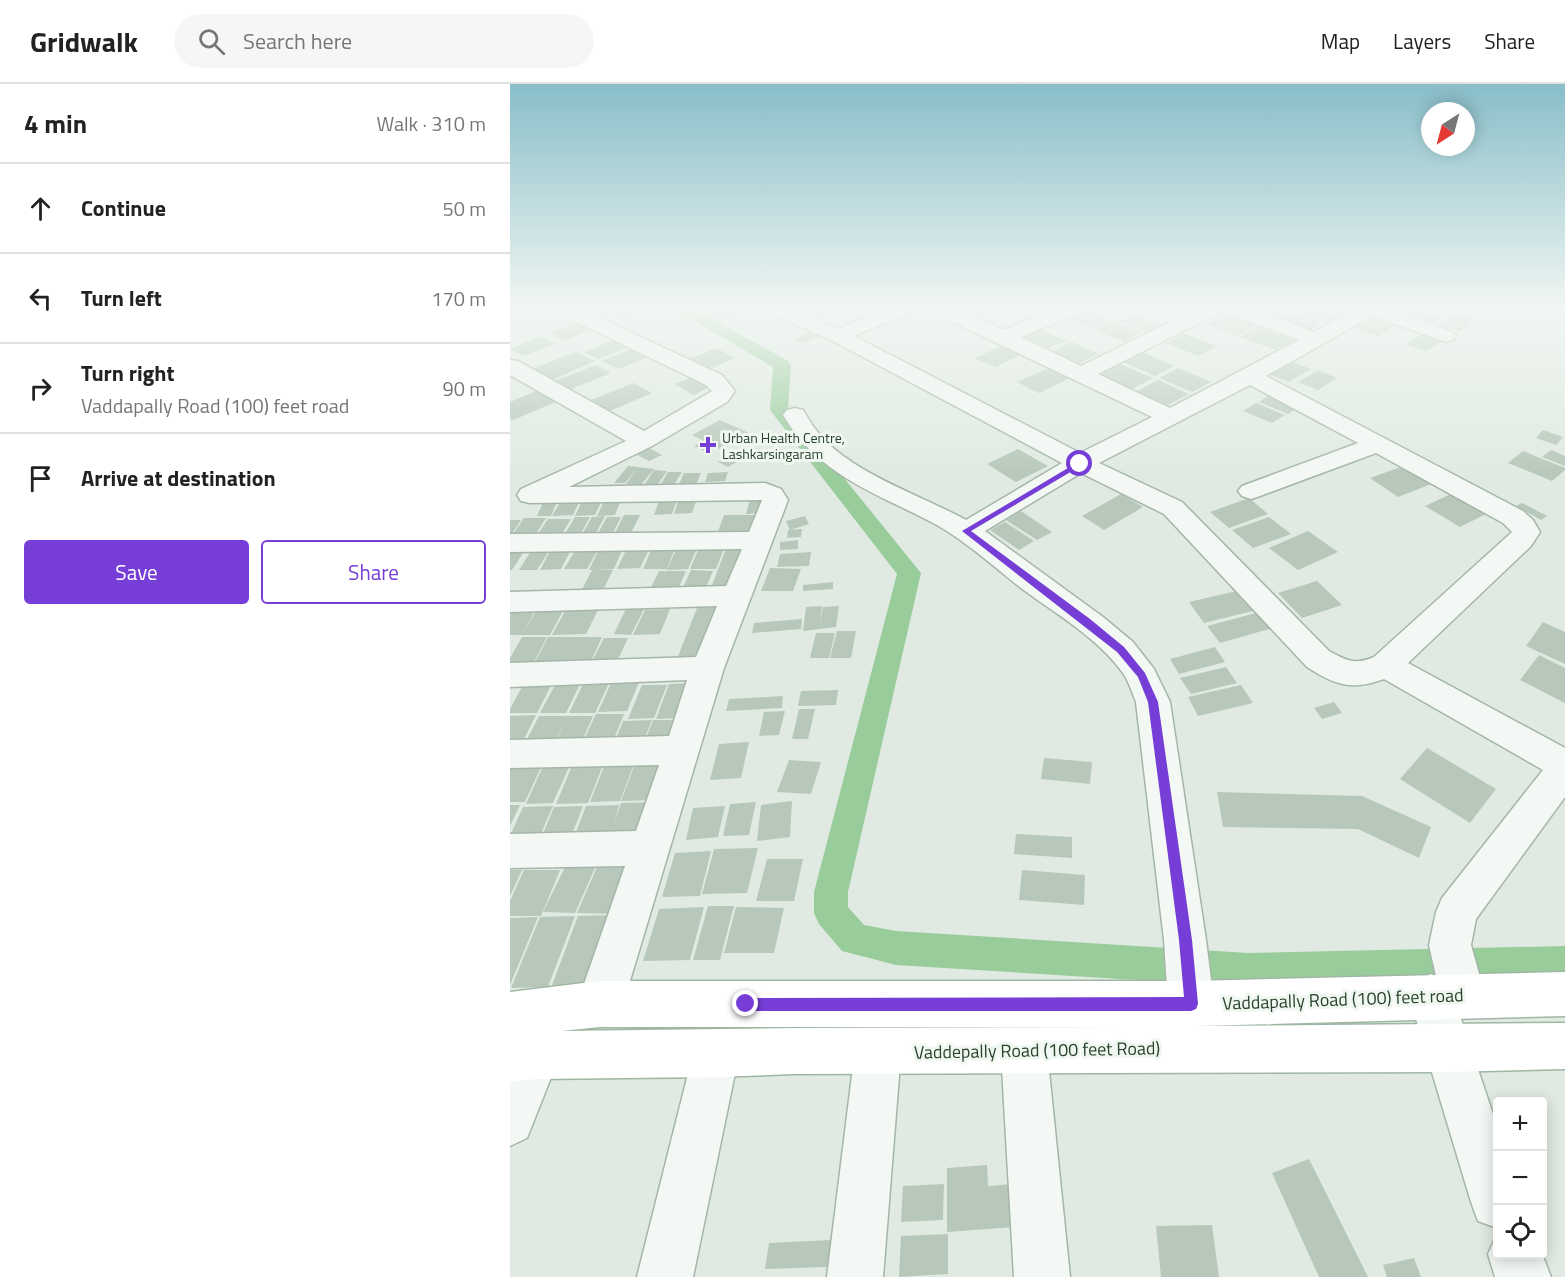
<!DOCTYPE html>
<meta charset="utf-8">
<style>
body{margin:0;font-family:"Titillium Web",sans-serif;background:#f6f6f6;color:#222}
.controls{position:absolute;right:18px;bottom:18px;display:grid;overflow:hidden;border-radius:6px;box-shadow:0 3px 15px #0003}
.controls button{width:54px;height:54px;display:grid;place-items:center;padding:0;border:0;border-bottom:2px solid #e0e0e0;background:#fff;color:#222;font:30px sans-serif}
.compass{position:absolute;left:911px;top:18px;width:54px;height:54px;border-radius:50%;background:#fff;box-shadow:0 3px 15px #0003;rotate:216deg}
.stop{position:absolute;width:18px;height:18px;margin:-14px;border:4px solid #763ed6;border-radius:50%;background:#fff}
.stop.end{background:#763ed6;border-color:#fff;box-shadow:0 2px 6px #0008}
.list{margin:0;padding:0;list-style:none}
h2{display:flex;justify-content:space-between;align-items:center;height:78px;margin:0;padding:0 24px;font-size:26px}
h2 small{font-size:20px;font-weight:400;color:#767676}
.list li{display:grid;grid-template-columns:39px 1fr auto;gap:18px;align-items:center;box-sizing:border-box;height:90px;padding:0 24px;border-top:2px solid #e0e0e0}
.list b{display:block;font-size:22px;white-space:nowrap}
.list p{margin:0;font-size:20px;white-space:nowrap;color:#767676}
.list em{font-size:20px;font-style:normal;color:#767676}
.actions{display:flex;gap:12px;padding:18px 24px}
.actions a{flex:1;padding:14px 0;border:2px solid #763ed6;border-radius:6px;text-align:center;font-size:21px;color:#763ed6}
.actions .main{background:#763ed6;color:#fff}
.icon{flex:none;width:33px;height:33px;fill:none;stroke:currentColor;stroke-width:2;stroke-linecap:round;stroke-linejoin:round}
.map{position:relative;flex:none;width:1055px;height:1193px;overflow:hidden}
header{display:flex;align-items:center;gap:36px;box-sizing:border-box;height:84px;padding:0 30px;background:#fff;border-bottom:2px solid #e0e0e0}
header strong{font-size:28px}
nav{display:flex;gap:33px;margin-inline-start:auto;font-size:21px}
.search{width:420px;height:54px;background:#f6f6f6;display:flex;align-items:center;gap:15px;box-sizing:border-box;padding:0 21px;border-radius:33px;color:#767676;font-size:22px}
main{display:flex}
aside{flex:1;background:#fff}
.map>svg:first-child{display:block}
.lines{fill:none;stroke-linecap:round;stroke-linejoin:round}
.canal{fill:#99cc9b;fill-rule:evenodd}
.building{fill:#b7c8ba}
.minor-casing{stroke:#a5b5a8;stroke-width:3}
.major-casing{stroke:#9fb7a2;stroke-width:3}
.minor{fill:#f3f8f4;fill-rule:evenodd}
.major{fill:#fff;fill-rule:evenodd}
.route{fill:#763ed6}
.poi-dot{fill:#763ed6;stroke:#f0f7f1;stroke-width:2}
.labels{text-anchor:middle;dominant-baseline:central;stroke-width:6;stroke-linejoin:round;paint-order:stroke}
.far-poi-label{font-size:14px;fill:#28432c;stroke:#f0f7f1;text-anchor:start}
.near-street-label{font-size:18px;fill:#28432c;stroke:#f0f7f1}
</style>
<header>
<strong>Gridwalk</strong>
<div class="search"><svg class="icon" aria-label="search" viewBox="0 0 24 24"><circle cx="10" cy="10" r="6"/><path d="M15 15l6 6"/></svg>Search here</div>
<nav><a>Map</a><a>Layers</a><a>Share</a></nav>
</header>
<main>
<aside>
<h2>4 min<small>Walk · 310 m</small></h2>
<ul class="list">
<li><svg class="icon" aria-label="ahead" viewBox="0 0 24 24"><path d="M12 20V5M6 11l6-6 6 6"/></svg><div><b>Continue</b></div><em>50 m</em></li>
<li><svg class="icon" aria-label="left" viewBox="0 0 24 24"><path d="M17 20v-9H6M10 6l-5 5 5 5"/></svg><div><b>Turn left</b></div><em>170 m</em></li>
<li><svg class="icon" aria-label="right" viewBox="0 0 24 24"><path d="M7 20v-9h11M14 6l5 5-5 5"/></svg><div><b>Turn right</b><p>Vaddapally Road (100) feet road</p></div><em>90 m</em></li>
<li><svg class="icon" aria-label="arrive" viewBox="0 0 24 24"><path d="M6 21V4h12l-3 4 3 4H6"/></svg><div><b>Arrive at destination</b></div></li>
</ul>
<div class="actions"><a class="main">Save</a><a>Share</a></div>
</aside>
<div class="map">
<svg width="1055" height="1193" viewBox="0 0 1055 1193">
<rect width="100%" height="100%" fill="#e0eae2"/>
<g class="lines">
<path class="canal" d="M 165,225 L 184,225 L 278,277 L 281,281 L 278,325 L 411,489 L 338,808 L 338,823 L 354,841 L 386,847 L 739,869 L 1055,862 L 1055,896 L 739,903 L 386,881 L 332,867 L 309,840 L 304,829 L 304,808 L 387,490 L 260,326 L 263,283 Z"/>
</g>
<path class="building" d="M 95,225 L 132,225 L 132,226 L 109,234 Z
M 207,225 L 240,225 L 240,226 L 213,236 L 198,229 Z
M 575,225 L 603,237 L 584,245 L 556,233 Z
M 789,225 L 812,225 L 830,232 L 817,239 L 785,228 Z
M 881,225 L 905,225 L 932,234 L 923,240 Z
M 783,229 L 812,239 L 799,247 L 770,236 Z
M 626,230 L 654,242 L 638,249 L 609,237 Z
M 718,230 L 748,241 L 727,252 L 697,240 Z
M 865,230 L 890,239 L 868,252 L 843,243 Z
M 945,230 L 965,236 L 950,247 L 929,240 Z
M 73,236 L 89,243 L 55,256 L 40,249 Z
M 604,238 L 631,249 L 614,258 L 586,246 Z
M 748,242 L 765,249 L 784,256 L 766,266 L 729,253 Z
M 530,245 L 556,257 L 537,265 L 511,253 Z
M 301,248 L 309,252 L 292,259 L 284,255 Z
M 674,249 L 706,262 L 688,272 L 656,259 Z
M 913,249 L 934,256 L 916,267 L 895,260 Z
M 32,252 L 46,260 L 13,272 L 0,265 Z
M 107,255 L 121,262 L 88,275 L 74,268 Z
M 562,258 L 589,270 L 569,279 L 543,267 Z
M 491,262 L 511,271 L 485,283 L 465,274 Z
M 125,263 L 142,271 L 109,285 L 92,277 Z
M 206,264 L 225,274 L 199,285 L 180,275 Z
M 65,268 L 85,277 L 42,296 L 22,285 Z
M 632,268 L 664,282 L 645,292 L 613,278 Z
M 779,277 L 801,285 L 779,298 L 757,289 Z
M 610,280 L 643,294 L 622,305 L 590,290 Z
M 86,281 L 101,289 L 59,306 L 44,297 Z
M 539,284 L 560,294 L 529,309 L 507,298 Z
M 668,284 L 701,298 L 682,308 L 649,294 Z
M 808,286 L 827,294 L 808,306 L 788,298 Z
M 187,291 L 205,301 L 183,311 L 165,300 Z
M 648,296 L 679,310 L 658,321 L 627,307 Z
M 124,299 L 142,309 L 100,327 L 81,316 Z
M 26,307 L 46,318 L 3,336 L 0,335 L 0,318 Z
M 760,311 L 789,323 L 778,330 L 749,318 Z
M 746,319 L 775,331 L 762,339 L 733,327 Z
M 210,336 L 239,349 L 210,365 L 205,362 L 195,367 L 184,362 L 194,357 L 182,351 Z
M 1033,346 L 1053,353 L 1046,361 L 1026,354 Z
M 134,361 L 152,371 L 139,377 L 121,368 Z
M 508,365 L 538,382 L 506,398 L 477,380 Z
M 1041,366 L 1055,372 L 1055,382 L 1032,373 Z
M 1013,367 L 1055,384 L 1055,386 L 1042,397 L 998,379 Z
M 222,370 L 232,375 L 218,383 L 208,378 Z
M 896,381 L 924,399 L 888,413 L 860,394 Z
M 118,382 L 128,383 L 144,385 L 131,401 L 116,400 L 127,385 L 115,399 L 104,399 Z
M 144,386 L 157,387 L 146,403 L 133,403 Z
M 158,388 L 172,388 L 162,404 L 149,403 Z
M 218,388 L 215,397 L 195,398 L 198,389 Z
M 174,389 L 191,389 L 185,403 L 168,403 Z
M 945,408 L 980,428 L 950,443 L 915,422 Z
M 611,410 L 633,423 L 594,446 L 572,432 Z
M 170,412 L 188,412 L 182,429 L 164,430 Z
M 96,413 L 112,413 L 105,431 L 87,432 Z
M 168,413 L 162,430 L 144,431 L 150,414 Z
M 71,414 L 63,431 L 42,432 L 52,415 Z
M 93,414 L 85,431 L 65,432 L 73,415 Z
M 257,414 L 253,429 L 236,430 L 240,415 Z
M 739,414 L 758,430 L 719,444 L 700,428 Z
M 48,415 L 41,432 L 27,432 L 34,416 Z
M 1012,419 L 1037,432 L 1031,436 L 1006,422 Z
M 511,427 L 542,448 L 527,456 L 496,436 Z
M 114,431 L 130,431 L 119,453 L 103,453 Z
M 214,431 L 252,431 L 246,451 L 207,450 Z
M 95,432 L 84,453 L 70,454 L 82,433 Z
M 295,432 L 299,440 L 280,446 L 276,437 Z
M 65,433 L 80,433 L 69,453 L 53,453 Z
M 97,433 L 111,433 L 101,453 L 86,453 Z
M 759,433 L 781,450 L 743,464 L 722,446 Z
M 14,434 L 36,434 L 26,450 L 3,450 Z
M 38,435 L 61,435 L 50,453 L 26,453 Z
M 0,436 L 11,436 L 0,453 Z
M 495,438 L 524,457 L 509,466 L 480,446 Z
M 292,445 L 291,453 L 277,454 L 278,446 Z
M 798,447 L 828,468 L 788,486 L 759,464 Z
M 288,456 L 288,465 L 270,466 L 270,458 Z
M 244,461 L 235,485 L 219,485 L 231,486 L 221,509 L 199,509 L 217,462 Z
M 188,462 L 178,485 L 157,486 L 167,463 Z
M 190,462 L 215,462 L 206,485 L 180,485 Z
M 62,464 L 51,485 L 30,486 L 41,465 Z
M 113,464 L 104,485 L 87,486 L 103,486 L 91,510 L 69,511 L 82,486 L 79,486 L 89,465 Z
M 117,464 L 140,464 L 130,484 L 107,485 Z
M 142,464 L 165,464 L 157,485 L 133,485 Z
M 66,465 L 88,465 L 77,485 L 54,485 Z
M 0,466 L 15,466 L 2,486 L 0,486 Z
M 21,467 L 39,467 L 27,486 L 9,486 Z
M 301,468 L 299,482 L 267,483 L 270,470 Z
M 260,484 L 291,485 L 283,507 L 251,507 Z
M 181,486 L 203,487 L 194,508 L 171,508 Z
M 149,487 L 155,487 L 155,490 L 156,487 L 176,487 L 166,510 L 138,510 Z
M 807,497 L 832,521 L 792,534 L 768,509 Z
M 323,498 L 323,505 L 293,507 L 293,501 Z
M 735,505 L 751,525 L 694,539 L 679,518 Z
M 312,522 L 310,541 L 313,523 L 329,522 L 326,543 L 293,547 L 296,523 Z
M 217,523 L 197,575 L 167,575 L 187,524 Z
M 26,525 L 12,551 L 0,551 L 0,529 L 2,526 Z
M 27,525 L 54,525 L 40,551 L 12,551 Z
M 116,525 L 134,525 L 121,551 L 104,550 Z
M 160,525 L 150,550 L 123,551 L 135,526 Z
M 88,526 L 76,550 L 42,551 L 55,527 Z
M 750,528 L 763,544 L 710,559 L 697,542 Z
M 292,535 L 291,545 L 242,549 L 244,539 Z
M 1033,538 L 1055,548 L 1055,580 L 1016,562 Z
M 327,547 L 346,547 L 341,574 L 320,574 Z
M 306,549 L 325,549 L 319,574 L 300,574 Z
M 12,553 L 37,553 L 23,580 L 0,581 L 0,574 Z
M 38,553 L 92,553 L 79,582 L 24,580 Z
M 94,554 L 118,554 L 105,582 L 79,583 Z
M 705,563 L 715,578 L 669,590 L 660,575 Z
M 1029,571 L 1055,584 L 1055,619 L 1010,596 Z
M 716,583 L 727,599 L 681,610 L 670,594 Z
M 130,596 L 117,627 L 88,628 L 102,597 Z
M 43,598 L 27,629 L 0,629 L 0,625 L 14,599 Z
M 71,598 L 56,629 L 30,629 L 46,599 Z
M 99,599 L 85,629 L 59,629 L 73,600 Z
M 189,599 L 176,634 L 146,635 L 159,600 Z
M 132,601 L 157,601 L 144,634 L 118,635 Z
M 731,601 L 743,619 L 688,632 L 678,613 Z
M 328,606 L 326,621 L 288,622 L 291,607 Z
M 273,612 L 272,624 L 216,627 L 219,615 Z
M 824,618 L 832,629 L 812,635 L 804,624 Z
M 289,625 L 305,625 L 298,655 L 282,655 Z
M 275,627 L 269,651 L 249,652 L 254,628 Z
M 86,630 L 114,630 L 101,662 L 71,662 Z
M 26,631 L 12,659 L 0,659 L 0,632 Z
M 29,632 L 83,632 L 69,664 L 43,664 L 54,638 L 42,664 L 12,665 Z
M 142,636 L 132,661 L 103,662 L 113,637 Z
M 143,636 L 175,636 L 166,662 L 133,662 Z
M 239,658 L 231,694 L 200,696 L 209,660 Z
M 917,664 L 986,705 L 960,739 L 890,695 Z
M 534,674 L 582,678 L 580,700 L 531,695 Z
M 279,676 L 311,678 L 301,710 L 267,708 Z
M 126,677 L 161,677 L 148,716 L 111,717 Z
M 95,680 L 124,680 L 110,717 L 80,718 Z
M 32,681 L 15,718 L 0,718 L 0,682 Z
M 60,681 L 43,719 L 16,720 L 33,682 Z
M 93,681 L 78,719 L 46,720 L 62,682 Z
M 707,708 L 852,712 L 921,743 L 909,774 L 848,745 L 713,743 Z
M 282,717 L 280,753 L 247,757 L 251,721 Z
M 146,718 L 132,760 L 61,761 L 76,722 L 109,721 L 104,740 L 111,719 Z
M 246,718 L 239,751 L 213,752 L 220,720 Z
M 0,721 L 10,721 L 0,742 Z
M 43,722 L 26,761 L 0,762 L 0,752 L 13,723 Z
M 73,722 L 58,761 L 28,762 L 44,723 Z
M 215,722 L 208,753 L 176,756 L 183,724 Z
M 506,750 L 562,753 L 562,774 L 504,770 Z
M 248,764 L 237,809 L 192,810 L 204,765 Z
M 201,767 L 190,812 L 152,813 L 165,769 Z
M 257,775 L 293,775 L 284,817 L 246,817 Z
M 55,783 L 85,784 L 65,829 L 33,828 Z
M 87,783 L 124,784 L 105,830 L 67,829 Z
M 0,786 L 12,786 L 0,812 Z
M 14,786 L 50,786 L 31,832 L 0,832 L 0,817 Z
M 512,786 L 575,791 L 574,821 L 509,816 Z
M 198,822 L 224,822 L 210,876 L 183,876 Z
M 194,823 L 180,876 L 133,877 L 149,825 Z
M 226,823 L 274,824 L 264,869 L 214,869 Z
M 103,831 L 79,900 L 42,901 L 68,832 Z
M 65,832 L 38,903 L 1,904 L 30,833 Z
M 28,833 L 0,901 L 0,834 Z
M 799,1075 L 858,1193 L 809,1193 L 762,1089 Z
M 477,1081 L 478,1102 L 503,1100 L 505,1143 L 437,1148 L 437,1084 Z
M 434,1100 L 433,1136 L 391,1138 L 393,1102 Z
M 702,1141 L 709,1193 L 651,1193 L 646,1142 Z
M 438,1150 L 438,1190 L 389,1193 L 391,1152 Z
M 321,1156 L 317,1183 L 255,1185 L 259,1159 Z
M 904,1174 L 911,1193 L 877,1193 L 873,1181 Z"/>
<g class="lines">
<defs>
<path id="minor" d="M 46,225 L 71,225 L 212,291 L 225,307 L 217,318 L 142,362 L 59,403 L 255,399 L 271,405 L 278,416 L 214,584 L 113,920 L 106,936 L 90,943 L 74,936 L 67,920 L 115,782 L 0,784 L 0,750 L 126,747 L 149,681 L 0,684 L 0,656 L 159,652 L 177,596 L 0,603 L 0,579 L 186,573 L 207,522 L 0,528 L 0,508 L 216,502 L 232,465 L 0,468 L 0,450 L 239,448 L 252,416 L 20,419 L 11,417 L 7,411 L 11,405 L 116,357 L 0,291 L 0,276 L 8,277 L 134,347 L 202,307 L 196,301 L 48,229 Z
M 258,225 L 284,225 L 328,245 L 374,225 L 401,225 L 399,229 L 344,252 L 570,369 L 642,333 L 424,229 L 422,225 L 448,225 L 494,246 L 544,225 L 571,225 L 569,229 L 511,253 L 571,282 L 686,225 L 711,225 L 709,229 L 588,290 L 660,324 L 789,256 L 717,229 L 715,225 L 743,225 L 804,248 L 845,225 L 881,225 L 943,248 L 946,252 L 943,256 L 936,258 L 862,232 L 756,292 L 1013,427 L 1023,436 L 1030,448 L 1021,462 L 898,579 L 1055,664 L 1055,713 L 966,835 L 961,861 L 975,911 L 969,927 L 953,933 L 950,932 L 987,1042 L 987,1144 L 968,1137 L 961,1118 L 899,912 L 905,896 L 921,890 L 926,892 L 919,861 L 926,828 L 932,814 L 1033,686 L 874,595 C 841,607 825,601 797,583 L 654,430 L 571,389 L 475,447 L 593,533 L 623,558 L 644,585 L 660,618 L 696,856 L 704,920 L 697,936 L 681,943 L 665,936 L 658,920 L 654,856 L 626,618 C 622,608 619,598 613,589 C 587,553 546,530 511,504 C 483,482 458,459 427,441 C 367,409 310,393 273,331 L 277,326 L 285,324 L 293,326 C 297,332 301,340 306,346 C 339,389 409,410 456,436 L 552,379 L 321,256 L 260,229 ZM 740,301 L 848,359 L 732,402 L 728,407 L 732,412 L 741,415 L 750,412 L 866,369 L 993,439 L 1002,448 L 864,573 C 845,581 837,577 819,567 L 672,418 L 589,379 Z
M 368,944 L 385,950 L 391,967 L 373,1193 L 317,1193 L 345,967 L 351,950 Z
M 514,944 L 531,950 L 537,967 L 560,1193 L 504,1193 L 491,967 L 497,950 Z
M 26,947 L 43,954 L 50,971 L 17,1054 L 0,1062 L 0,977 L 9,954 Z
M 206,947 L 223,953 L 229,970 L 183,1193 L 127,1193 L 183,970 L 189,953 Z
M 987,1150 L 987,1170 L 1032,1170 L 1041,1193 L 985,1193 L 978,1170 Z"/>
<path id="major" d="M 1055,888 L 1055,932 L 687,942 L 1055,939 L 1055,985 L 936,988 L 284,990 L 206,993 L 26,995 L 0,998 L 0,908 L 90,897 L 681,897 ZM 90,943 L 622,943 L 284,944 L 51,947 Z"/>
</defs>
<use href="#minor" class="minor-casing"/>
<use href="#major" class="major-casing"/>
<use href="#minor" class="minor"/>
<use href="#major" class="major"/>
</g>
<linearGradient id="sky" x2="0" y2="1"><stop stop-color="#88bec9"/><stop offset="0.57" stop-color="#f1f6f2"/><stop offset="1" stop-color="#f1f6f2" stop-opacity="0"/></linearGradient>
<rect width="1055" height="392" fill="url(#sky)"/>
<path class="route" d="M 568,378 L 574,380 L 461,447 L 580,535 L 614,563 L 635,589 L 648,618 L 682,856 L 688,920 L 686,925 L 681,927 L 236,927 L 231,925 L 229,920 L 231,916 L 236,914 L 674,913 L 669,856 L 638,618 L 628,593 L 607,568 L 452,447 Z"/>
<path class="poi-dot" d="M195 352h6v6h6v6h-6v6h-6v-6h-6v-6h6z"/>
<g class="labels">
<g class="far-poi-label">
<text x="212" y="353">Urban Health Centre,<tspan x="212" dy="16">Lashkarsingaram</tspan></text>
</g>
<g class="near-street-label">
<text transform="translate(833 915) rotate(-2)">Vaddapally Road (100) feet road</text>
<text transform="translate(527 966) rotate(-1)">Vaddepally Road (100 feet Road)</text>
</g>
</g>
</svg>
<div class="controls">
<button>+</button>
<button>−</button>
<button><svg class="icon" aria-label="locate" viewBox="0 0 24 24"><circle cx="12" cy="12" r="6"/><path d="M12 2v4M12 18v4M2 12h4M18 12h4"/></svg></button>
</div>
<svg class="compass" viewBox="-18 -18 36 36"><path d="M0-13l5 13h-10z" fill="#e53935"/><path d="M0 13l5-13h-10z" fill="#767676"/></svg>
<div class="stop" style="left:570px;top:380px"></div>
<div class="stop end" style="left:236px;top:920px"></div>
</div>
</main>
